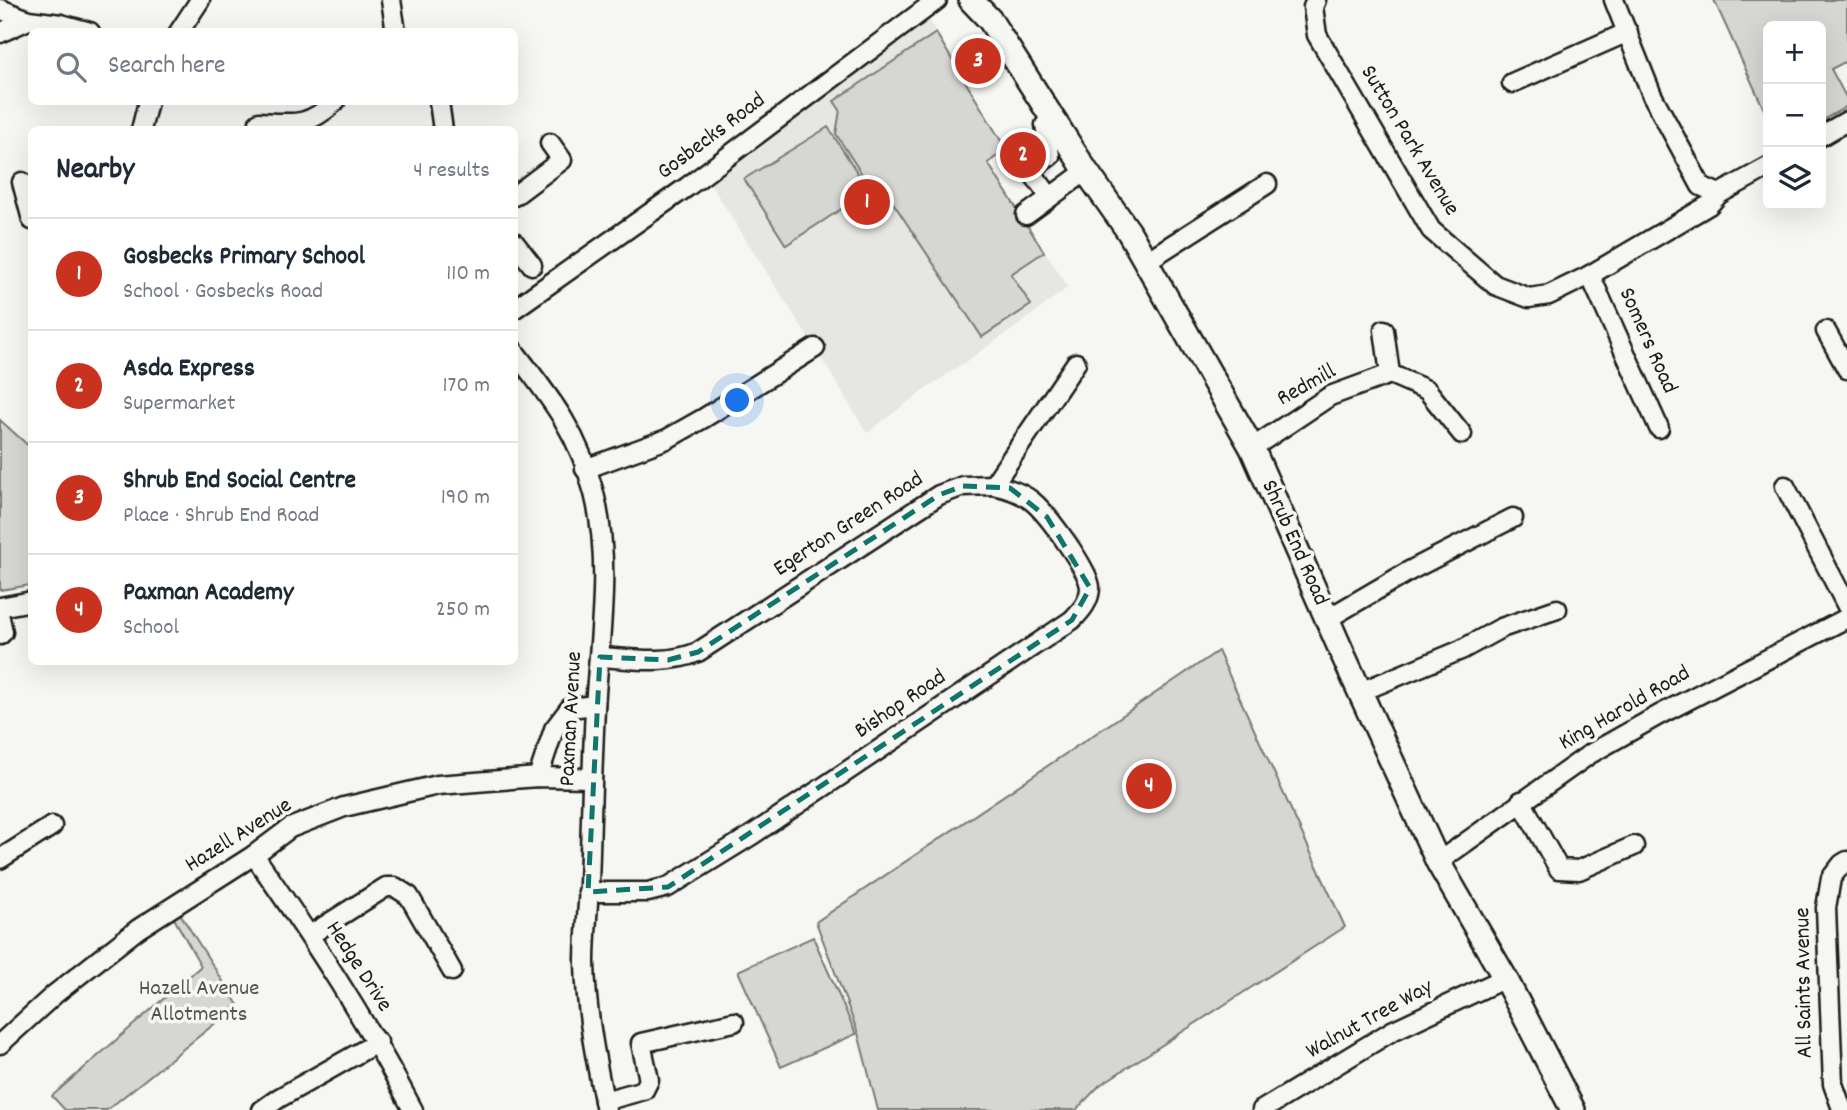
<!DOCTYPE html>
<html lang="en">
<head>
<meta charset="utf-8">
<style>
  body { margin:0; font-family:Dekko,sans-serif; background:#f2f2f3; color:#1f2937 }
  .controls { position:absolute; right:21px; top:21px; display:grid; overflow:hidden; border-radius:10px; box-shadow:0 7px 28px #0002 }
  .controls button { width:63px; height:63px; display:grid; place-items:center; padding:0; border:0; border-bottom:2px solid #e0e1e3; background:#fff; color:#1f2937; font:35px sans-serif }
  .you { position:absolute; left:738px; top:401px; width:24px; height:24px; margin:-18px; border:5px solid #fff; border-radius:50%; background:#1a73e8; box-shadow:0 0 0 10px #1a73e833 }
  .badge { display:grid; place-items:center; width:46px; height:46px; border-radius:50%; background:#c8321e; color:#fff; font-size:23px; font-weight:700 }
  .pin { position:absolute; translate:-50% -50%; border:4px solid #fff; box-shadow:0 2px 7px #0006 }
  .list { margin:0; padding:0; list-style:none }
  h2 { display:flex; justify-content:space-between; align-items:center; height:91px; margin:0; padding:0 28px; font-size:30px }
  h2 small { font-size:23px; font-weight:400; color:#747a83 }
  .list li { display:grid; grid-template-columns:46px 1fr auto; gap:21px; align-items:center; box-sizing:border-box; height:112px; padding:0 28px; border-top:2px solid #e0e1e3 }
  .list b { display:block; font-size:26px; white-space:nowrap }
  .list p { margin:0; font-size:23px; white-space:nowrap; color:#747a83 }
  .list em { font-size:23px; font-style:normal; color:#747a83 }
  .icon { flex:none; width:38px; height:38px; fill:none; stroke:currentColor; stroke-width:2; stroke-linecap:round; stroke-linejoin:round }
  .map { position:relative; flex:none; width:1847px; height:1110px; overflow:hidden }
  .search { position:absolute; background:#fff; box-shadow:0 7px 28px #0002; left:28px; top:28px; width:490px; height:77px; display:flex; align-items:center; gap:18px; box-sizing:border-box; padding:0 24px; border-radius:10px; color:#747a83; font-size:26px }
  .panel { position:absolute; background:#fff; box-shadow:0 7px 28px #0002; left:28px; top:126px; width:490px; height:539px; border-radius:10px }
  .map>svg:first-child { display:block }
</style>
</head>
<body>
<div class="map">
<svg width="1847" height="1110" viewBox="0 0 1847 1110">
  <rect width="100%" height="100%" fill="#f6f6f2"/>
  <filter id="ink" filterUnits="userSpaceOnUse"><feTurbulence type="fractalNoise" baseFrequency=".0143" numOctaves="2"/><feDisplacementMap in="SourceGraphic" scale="14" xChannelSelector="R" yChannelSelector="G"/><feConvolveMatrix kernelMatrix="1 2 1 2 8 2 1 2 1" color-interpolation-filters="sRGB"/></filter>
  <g filter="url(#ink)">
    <path fill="#e6e6e2" d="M923,10L1006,149L988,163L1068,287L1023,322L923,391L867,433L815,348L704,174Z"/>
    <g fill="#d6d6d2" stroke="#797977" stroke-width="2">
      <path d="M1714,0H1847V61L1831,69L1847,99V106L1821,121V26H1768V118Z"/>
      <path d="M936,33L1006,149L988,163L1044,252L1011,274L1031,305L982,337L882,186L865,179L836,134L840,110L834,101Z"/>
      <path d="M828,127L869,191L786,245L744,179Z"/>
      <path d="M0,420L32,449L31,585L0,590Z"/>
      <path d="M1218,651L1345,927L1100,1085L1076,1110H878L858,1033L816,922Z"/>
      <path d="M177,909L238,1005L107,1110H65L52,1096L201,966L171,913Z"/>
      <path d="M813,937L856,1034L781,1067L738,971Z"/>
    </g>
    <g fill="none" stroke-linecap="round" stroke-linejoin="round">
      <defs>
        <g id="minor">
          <path d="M391,0L396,32"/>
          <path d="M1316,0L1313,7L1317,35L1431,230L1495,285L1529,298L1549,295L1590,275L1709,205L1719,194"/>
          <path d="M1614,0L1652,95L1701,186L1719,194L1768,167"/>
          <path d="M0,9L28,20L61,24L90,32"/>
          <path d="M179,32L200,0"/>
          <path d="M0,33L28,20"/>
          <path d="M1512,83L1628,32"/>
          <path d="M439,102L443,130"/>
          <path d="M259,122C296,124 307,127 335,102"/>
          <path d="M141,130L148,102"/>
          <path d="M1821,136L1847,121"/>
          <path d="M22,182L32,220"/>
          <path d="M514,196L562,160L550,143"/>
          <path d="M1050,197L1030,170L1050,156L1045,125L1053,118"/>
          <path d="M1026,215L1086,171"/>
          <path d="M514,242L532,265"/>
          <path d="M1145,262L1267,184"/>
          <path d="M1590,275L1659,428"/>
          <path d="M514,309L687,187L937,0"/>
          <path d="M1384,330L1390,374"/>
          <path d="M1826,331L1847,369"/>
          <path d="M514,351C552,400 578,432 594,493C612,564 599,638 595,709C592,768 591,826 589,884C588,910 585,937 585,963C586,1012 596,1062 606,1110"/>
          <path d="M1252,448L1330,396L1390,374L1427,390L1462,434"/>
          <path d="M585,469L667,439L704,418L815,348"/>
          <path d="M1785,486L1847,606"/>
          <path d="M0,607L32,601"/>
          <path d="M0,618L3,632L0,635"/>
          <path d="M1327,619L1411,570L1513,518"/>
          <path d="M600,657C633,659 667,665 698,652L939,495L963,486L993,485L1076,363"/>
          <path d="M1360,692L1461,650L1501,628L1557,609"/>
          <path d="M538,777L554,729L570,708L595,705"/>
          <path d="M1521,801L1559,869L1579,870L1634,846"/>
          <path d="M254,855C312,938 366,1020 413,1110"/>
          <path d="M0,859L52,826"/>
          <path d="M1438,862L1590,754L1659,715L1847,618"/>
          <path d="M588,892H648L668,887L752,835L1072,620C1081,611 1090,601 1090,587C1088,569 1047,513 1032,501C1021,492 1007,488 993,485"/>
          <path d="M310,935L386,887H395L409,896L452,971"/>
          <path d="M0,1044L55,994L138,929L254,855L290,828L344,807L438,785L538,777L592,778"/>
          <path d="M604,1101L644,1090L649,1080L641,1043L734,1022"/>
          <path d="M1842,1109L1833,1084L1826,908L1831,878L1842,864L1847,861"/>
          <path d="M262,1110L279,1098L378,1042"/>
          <path d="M1262,1110L1392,1031L1505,978"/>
        </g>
        <path id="major" d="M971,0L990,20L1086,171L1129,232L1252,448L1344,657L1438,862L1505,978L1573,1110"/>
      </defs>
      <use href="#minor" stroke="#1c1c1c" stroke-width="23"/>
      <use href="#major" stroke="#1c1c1c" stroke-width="28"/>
      <use href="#minor" stroke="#f6f6f2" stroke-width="18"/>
      <use href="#major" stroke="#f6f6f2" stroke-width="23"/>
    </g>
  </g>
  <path fill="none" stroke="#0f766e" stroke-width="5" stroke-dasharray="14 9" stroke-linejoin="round" d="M963,486L1010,488L1047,517L1090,588L1072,620L668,887L588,892L600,657L668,660L698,652L939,495Z"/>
  <g text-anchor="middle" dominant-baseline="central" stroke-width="7" stroke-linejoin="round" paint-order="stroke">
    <g font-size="23" fill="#1c1c1c" stroke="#f6f6f2">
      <text transform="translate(712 137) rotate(-37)">Gosbecks Road</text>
      <text transform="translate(1409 141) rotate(59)">Sutton Park Avenue</text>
      <text transform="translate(1647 341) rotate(66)">Somers Road</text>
      <text transform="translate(1307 386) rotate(-29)">Redmill</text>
      <text transform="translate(849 525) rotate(-33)">Egerton Green Road</text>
      <text transform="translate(1294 543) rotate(66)">Shrub End Road</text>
      <text transform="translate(901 705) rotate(-34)">Bishop Road</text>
      <text transform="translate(1625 709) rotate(-30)">King Harold Road</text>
      <text transform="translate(572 719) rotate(-87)">Paxman Avenue</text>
      <text transform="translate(239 836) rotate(-32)">Hazell Avenue</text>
      <text transform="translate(358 967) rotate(57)">Hedge Drive</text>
      <text transform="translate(1805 983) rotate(-91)">All Saints Avenue</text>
      <text transform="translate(1370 1020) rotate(-29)">Walnut Tree Way</text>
    </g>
    <g font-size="23" fill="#545453" stroke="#f6f6f2">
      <text x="199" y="989">Hazell Avenue<tspan x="199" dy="26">Allotments</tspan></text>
    </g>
  </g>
</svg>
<div class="controls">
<button>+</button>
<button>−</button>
<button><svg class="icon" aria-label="layers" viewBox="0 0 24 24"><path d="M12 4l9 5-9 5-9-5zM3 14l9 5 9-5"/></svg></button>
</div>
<div class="you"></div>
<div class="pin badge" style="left:867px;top:202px">1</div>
<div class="pin badge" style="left:1023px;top:155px">2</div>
<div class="pin badge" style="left:978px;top:61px">3</div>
<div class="pin badge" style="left:1149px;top:786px">4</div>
<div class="search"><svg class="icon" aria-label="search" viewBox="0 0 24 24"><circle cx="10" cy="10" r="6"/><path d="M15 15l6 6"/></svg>Search here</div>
<section class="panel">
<h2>Nearby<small>4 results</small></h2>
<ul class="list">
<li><span class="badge">1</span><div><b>Gosbecks Primary School</b><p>School · Gosbecks Road</p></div><em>110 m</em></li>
<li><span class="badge">2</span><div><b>Asda Express</b><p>Supermarket</p></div><em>170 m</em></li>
<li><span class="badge">3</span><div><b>Shrub End Social Centre</b><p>Place · Shrub End Road</p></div><em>190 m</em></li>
<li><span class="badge">4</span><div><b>Paxman Academy</b><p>School</p></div><em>250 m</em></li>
</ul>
</section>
</div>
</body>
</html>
